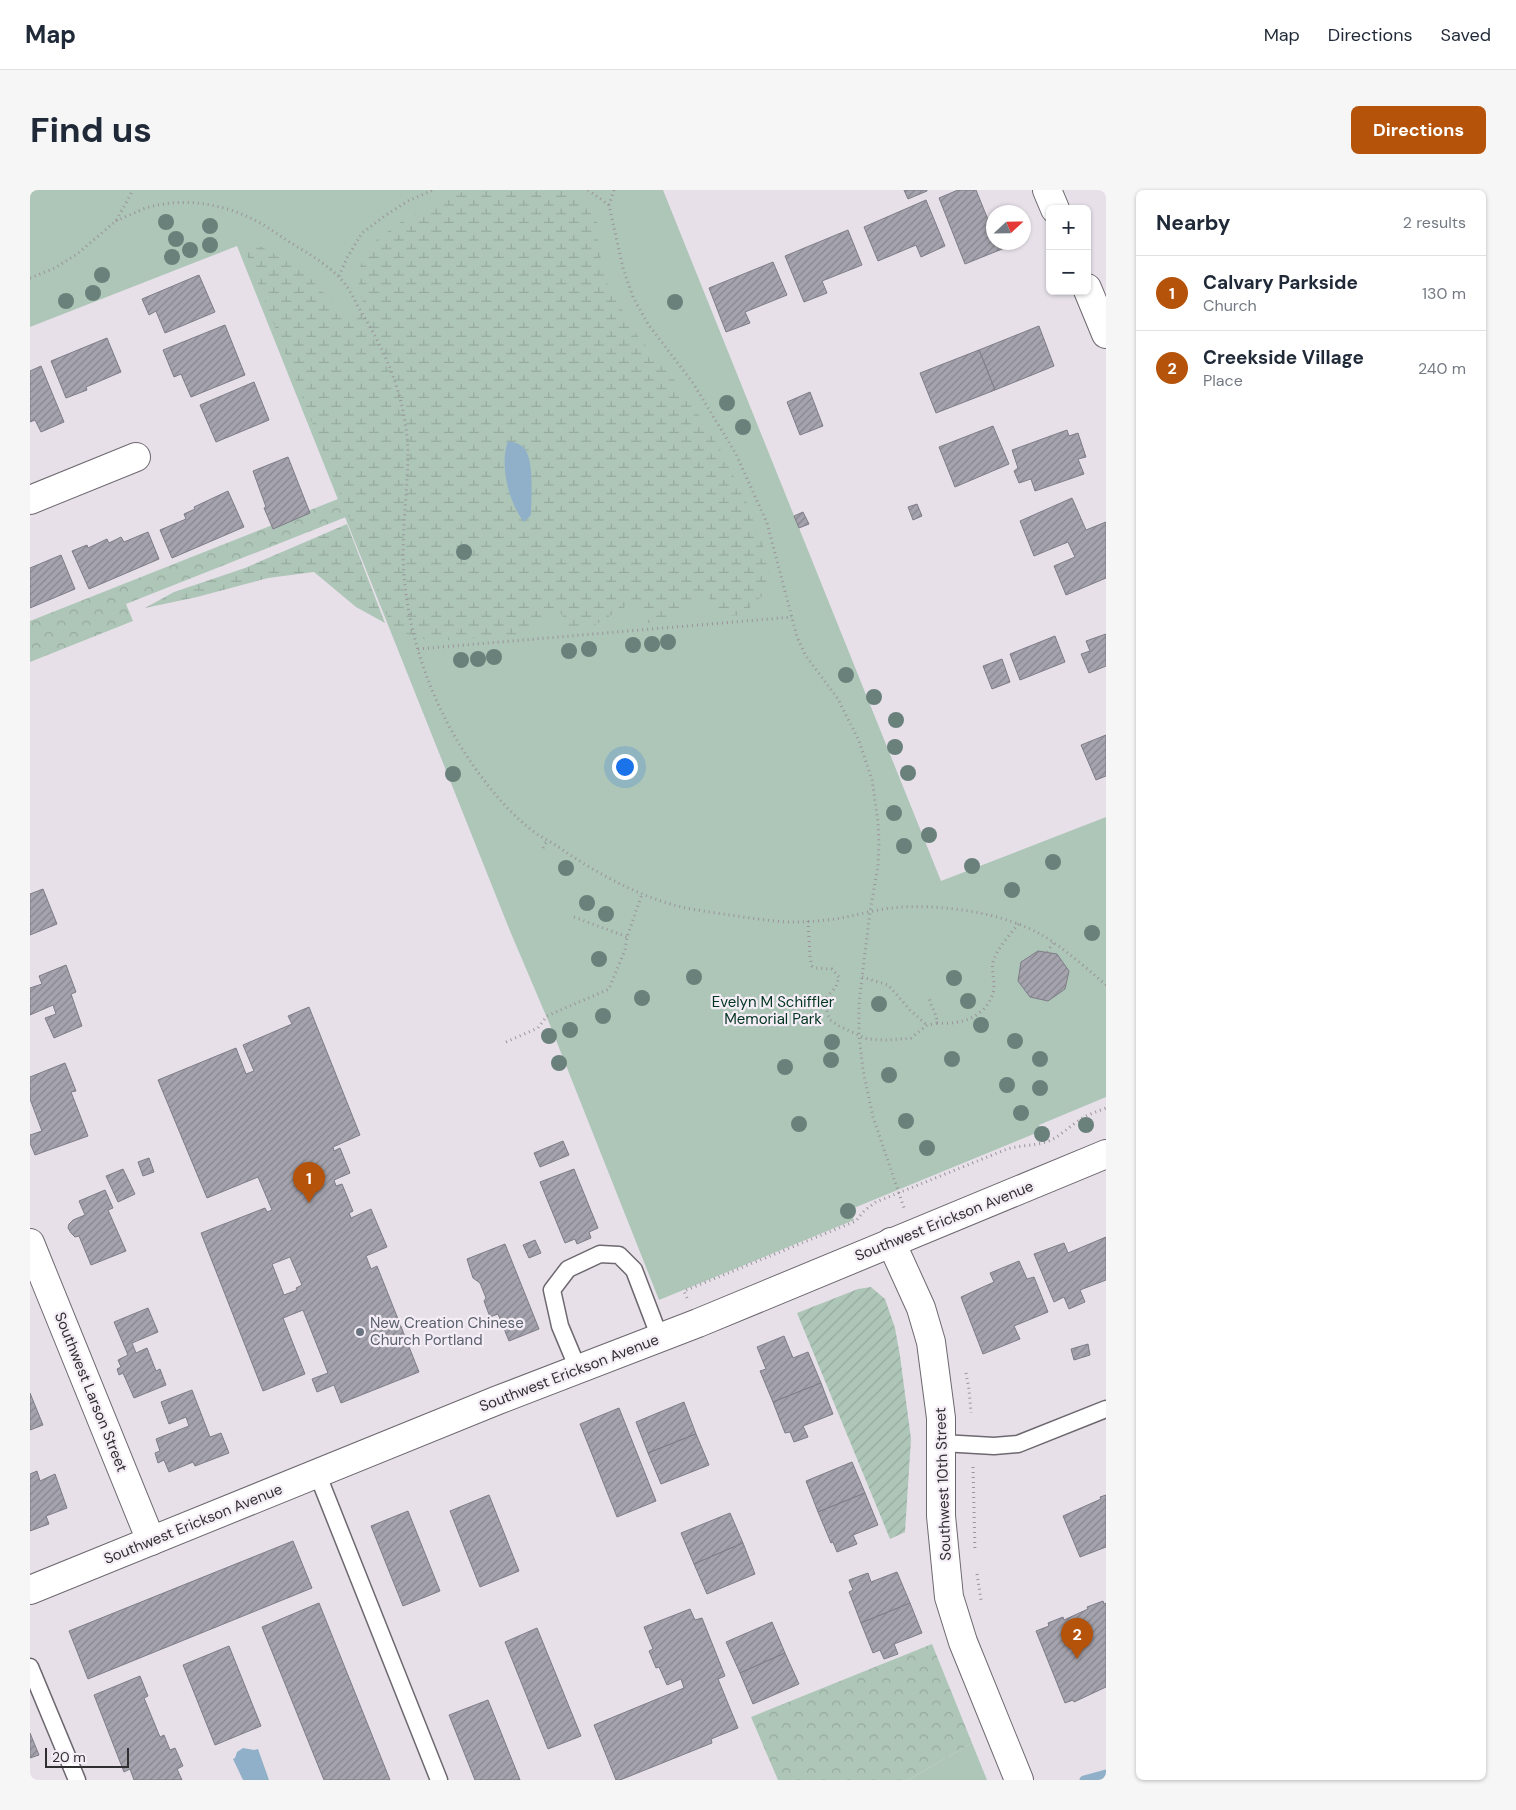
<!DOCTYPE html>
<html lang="en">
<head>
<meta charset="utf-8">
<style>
  body { margin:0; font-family:"DM Sans",sans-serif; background:#f6f6f7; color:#1f2937 }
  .controls { position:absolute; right:15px; top:15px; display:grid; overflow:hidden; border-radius:8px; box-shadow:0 1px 4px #0004 }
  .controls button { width:45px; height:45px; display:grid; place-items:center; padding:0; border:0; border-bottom:1px solid #e0e1e3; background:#fff; color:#1f2937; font:25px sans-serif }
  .compass { position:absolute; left:956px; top:15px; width:45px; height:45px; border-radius:50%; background:#fff; box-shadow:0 1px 4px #0004; rotate:68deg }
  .scale { position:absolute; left:15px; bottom:12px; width:84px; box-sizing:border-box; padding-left:5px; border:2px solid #312e32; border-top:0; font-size:14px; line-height:18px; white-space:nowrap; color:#312e32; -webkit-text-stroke:4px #f4edf6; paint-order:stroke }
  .you { position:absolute; left:594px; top:576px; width:18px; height:18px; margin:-12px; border:4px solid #fff; border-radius:50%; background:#1a73e8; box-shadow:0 0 0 8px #1a73e833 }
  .badge { display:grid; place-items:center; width:32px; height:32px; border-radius:50%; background:#b45309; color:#fff; font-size:16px; font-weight:700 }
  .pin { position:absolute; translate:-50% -41px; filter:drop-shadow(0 1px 2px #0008) }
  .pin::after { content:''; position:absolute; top:26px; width:18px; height:15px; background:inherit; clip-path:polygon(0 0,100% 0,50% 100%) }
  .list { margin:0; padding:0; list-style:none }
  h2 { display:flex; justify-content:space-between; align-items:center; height:65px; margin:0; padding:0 20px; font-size:21px }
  h2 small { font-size:16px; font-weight:400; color:#747a83 }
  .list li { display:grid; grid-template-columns:32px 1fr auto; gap:15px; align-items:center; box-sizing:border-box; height:75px; padding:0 20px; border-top:1px solid #e0e1e3 }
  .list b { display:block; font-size:19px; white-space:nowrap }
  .list p { margin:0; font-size:16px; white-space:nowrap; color:#747a83 }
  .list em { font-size:16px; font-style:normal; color:#747a83 }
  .map { position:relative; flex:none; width:1076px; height:1590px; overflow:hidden; border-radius:8px }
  header { display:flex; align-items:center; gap:30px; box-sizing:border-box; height:70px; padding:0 25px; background:#fff; border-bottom:1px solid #e0e1e3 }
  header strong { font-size:24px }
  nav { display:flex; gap:28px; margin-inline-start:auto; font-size:18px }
  .intro { display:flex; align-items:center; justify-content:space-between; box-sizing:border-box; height:120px; padding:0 30px }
  h1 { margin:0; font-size:35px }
  .button { padding:12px 22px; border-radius:8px; background:#b45309; color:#fff; font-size:18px; font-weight:700 }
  main { display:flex; gap:30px; padding:0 30px }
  aside { flex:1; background:#fff; border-radius:8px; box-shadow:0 1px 4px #0004 }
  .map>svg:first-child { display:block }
</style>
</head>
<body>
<header>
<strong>Map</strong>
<nav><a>Map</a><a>Directions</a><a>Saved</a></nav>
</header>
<div class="intro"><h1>Find us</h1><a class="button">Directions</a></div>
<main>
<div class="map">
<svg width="1076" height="1590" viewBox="0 0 1076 1590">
  <defs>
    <pattern id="forest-crowns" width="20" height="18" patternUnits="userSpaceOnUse" patternTransform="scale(1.25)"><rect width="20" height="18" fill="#aec6b8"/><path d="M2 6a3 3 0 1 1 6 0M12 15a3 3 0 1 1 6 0" fill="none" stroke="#96aa9f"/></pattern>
    <pattern id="wetland-marsh" width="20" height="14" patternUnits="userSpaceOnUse" patternTransform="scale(1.25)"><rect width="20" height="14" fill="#aec6b8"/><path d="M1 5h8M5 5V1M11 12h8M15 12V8" fill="none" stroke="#96aa9f"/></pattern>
    <pattern id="garden-furrows" width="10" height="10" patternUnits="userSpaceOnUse" patternTransform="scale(1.25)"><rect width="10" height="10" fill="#aec6b8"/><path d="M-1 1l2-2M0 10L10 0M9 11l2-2" fill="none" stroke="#96aa9f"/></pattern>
    <pattern id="building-hatch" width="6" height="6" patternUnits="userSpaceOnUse" patternTransform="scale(1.25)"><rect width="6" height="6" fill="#a5a4ae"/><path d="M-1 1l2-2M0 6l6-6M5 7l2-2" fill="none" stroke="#87868e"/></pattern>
  </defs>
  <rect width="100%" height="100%" fill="#e7e0e9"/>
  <g fill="#aec6b8">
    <path d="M0,0H633L911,691L1076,627V907L1009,935L1011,941L819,1020L824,1030L629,1110L520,835L480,741L207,56L0,137Z"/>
    <path d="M942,1553L957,1590H878Z"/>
  </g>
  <g fill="url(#forest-crowns)">
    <path d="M308,309L316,327L96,414L103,431L0,472V431Z"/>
    <path d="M902,1454L942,1553L878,1590H748L721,1527Z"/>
  </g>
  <g fill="url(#wetland-marsh)">
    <path d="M437,0H531L555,15L567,32L568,57L578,95L607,145L655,203L690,259L715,309L734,358L740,386L732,406L712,425L692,427L677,405L635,432L616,433L603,412L560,438L541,440L528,419L486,445L398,452C393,447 387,446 381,450L361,436L217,65L224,53L249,66L281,89L324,136L333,113L327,85L338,56L371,32L407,12Z"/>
    <path d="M317,334L355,433L326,417L284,382L238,388L167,407L115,418L144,402L215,378Z"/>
  </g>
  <path fill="url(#garden-furrows)" d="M841,1097L855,1109L865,1138L870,1166L881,1249L875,1342L860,1349L767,1123L828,1099Z"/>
  <g fill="#8fb0c8">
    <path d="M478,251C482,252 489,253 493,257C505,268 501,308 501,325L494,332C479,313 469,275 478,251Z"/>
    <path d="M213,1558L224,1560L228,1559L239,1590H213L203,1569L205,1568L207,1562Z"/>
  </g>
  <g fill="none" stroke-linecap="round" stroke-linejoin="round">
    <path stroke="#8fb0c8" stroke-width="9" d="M1054,1590L1076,1584"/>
  </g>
  <g fill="url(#building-hatch)" stroke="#7e7d87" fill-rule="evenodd">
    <path d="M874,0H897V1L878,9Z"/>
    <path d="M928,0H946L961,37L964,36V52H981L982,55L935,74L909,8Z"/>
    <path d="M896,10L915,56L891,67L886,55L848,71L834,37Z"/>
    <path d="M818,40L832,75L792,91L797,103L774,112L755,66Z"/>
    <path d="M743,72L757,105L715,122L720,133L696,142L679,98Z"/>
    <path d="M169,85L185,122L135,143L126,121L119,125L112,109Z"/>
    <path d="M195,135L215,185L161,207L151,184L144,187L133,160Z"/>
    <path d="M1009,136L1024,176L965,200L949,160Z"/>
    <path d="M77,148L91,182L56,197L57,200L36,208L21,171Z"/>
    <path d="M949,160L965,200L906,223L890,183Z"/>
    <path d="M11,176L34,232L11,242L5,230L0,232V181Z"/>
    <path d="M224,192L239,230L186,252L170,215Z"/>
    <path d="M780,202L793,236L770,245L757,212Z"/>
    <path d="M963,236L979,274L925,297L909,257Z"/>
    <path d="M1037,240L1039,246L1048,243L1056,267L1048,269L1054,284L1005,301L1001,289L989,293L984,281L988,278L982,260Z"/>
    <path d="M258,267L280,323L243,339L234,318L236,317L223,281Z"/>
    <path d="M198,301L214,337L142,368L130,340L156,329L154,324L165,319L164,317Z"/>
    <path d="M1042,308L1056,340L1076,332V388L1036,405L1024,376L1045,367L1038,352L1004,366L990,331Z"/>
    <path d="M887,314L892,326L883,330L878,317Z"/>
    <path d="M773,322L779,334L769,338L764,326Z"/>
    <path d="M118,342L129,369L59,399L42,361L57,355L58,358L77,349L79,353L91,347L94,352Z"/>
    <path d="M31,365L45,399L0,418V378Z"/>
    <path d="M1076,444V476L1059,483L1051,464L1060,461L1056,451Z"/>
    <path d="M1025,446L1035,472L990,490L980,464Z"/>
    <path d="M972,469L980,492L962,499L953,476Z"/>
    <path d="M1076,545V586L1066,590L1051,555Z"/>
    <path d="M13,699L27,734L0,745V704Z"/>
    <path d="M1008,761L1027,764L1039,781L1035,799L1018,811L1000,807L988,791L991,772Z"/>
    <path d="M36,775L46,802L41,804L52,836L24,848L15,828L26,824L23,815L0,825V798L12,794L9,786Z"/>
    <path d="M279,817L330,945L303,957L304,961L310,958L320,983L304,990L306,996L312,994L323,1021L319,1023L321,1028L341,1019L357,1057L336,1066L341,1079L347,1076L389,1182L311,1213L304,1195L287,1202L282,1189L298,1183L273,1120L253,1128L275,1184L233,1201L171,1043L235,1018L237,1022L242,1020L228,987L177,1008L128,890L206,858L216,884L224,881L213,855L262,834L258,826ZM260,1067L272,1095L266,1098L267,1100L254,1105L242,1074Z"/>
    <path d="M35,873L46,901L41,902L58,946L5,965L0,953V945L12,941L0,909V887Z"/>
    <path d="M533,951L539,965L510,977L504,963Z"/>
    <path d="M119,968L124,982L113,986L108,972Z"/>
    <path d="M93,979L105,1004L88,1012L76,986Z"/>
    <path d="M544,979L568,1038L559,1042L561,1048L547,1054L545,1049L535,1053L510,992Z"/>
    <path d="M75,1000L83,1018L78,1020L96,1061L61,1075L49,1046L45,1047L41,1043L38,1038L39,1034L43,1030L55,1025L49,1011Z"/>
    <path d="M1076,1047V1090L1050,1100L1055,1112L1039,1119L1034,1107L1024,1112L1004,1064L1034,1053L1038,1063Z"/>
    <path d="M505,1050L511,1063L499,1068L493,1055Z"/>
    <path d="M475,1054L509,1139L479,1151L468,1124L460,1127L454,1111L456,1108L450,1093L443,1088L437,1069Z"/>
    <path d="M989,1071L997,1089L1004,1087L1018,1122L984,1136L990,1149L953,1164L931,1107L964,1092L960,1083Z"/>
    <path d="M118,1118L128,1142L102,1153L106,1163L117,1158L126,1181L130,1179L136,1195L104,1208L93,1183L89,1185L87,1179L91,1177L88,1170L98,1165L84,1132Z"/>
    <path d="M754,1146L763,1168L778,1162L791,1193L743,1212L730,1181L736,1179L727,1157Z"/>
    <path d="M1058,1154L1060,1165L1044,1170L1041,1159Z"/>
    <path d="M791,1193L803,1224L773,1236L778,1247L764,1252L760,1242L755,1243L743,1212Z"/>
    <path d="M162,1200L180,1247L191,1243L199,1263L165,1276L163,1272L139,1282L134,1270L128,1273L125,1263L130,1261L126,1249L159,1236L156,1227L139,1234L131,1212Z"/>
    <path d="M0,1203L13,1235L0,1240Z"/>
    <path d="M654,1212L666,1244L618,1263L606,1232Z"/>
    <path d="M589,1218L626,1311L587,1327L550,1234Z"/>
    <path d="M666,1244L679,1275L631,1294L618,1263Z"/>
    <path d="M822,1272L835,1303L788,1322L776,1291Z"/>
    <path d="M7,1281L10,1291L25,1284L37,1318L16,1326L19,1334L0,1341V1284Z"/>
    <path d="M835,1303L848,1335L823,1345L827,1354L807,1362L803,1352L801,1353L788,1322Z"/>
    <path d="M459,1305L489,1381L450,1397L420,1321Z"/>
    <path d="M1076,1305V1357L1050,1367L1033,1326L1071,1309L1070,1307Z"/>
    <path d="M378,1321L410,1401L373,1416L341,1336Z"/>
    <path d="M700,1323L713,1353L664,1374L651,1343Z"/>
    <path d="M263,1351L282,1398L58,1489L39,1441Z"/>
    <path d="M713,1353L725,1384L677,1404L664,1374Z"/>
    <path d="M867,1382L880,1413L831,1433L819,1402L823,1400L819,1390L838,1383L841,1392Z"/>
    <path d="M1073,1411L1074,1414L1076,1413V1497L1044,1512L1043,1510L1035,1513L1006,1441L1019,1436L1018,1433L1033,1427L1034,1430L1058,1419L1057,1417Z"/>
    <path d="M289,1413L360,1590H294L232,1437Z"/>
    <path d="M880,1413L892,1443L864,1454L868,1464L854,1469L850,1460L843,1463L831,1433Z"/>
    <path d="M660,1419L665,1430L672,1428L695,1486L688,1489L708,1538L681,1549L682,1553L590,1590H586L564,1535L654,1498L651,1489L637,1495L629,1477L626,1478L619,1461L623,1459L614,1437Z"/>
    <path d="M742,1432L755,1463L710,1483L696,1452Z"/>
    <path d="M507,1438L551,1546L518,1559L475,1452Z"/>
    <path d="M199,1456L231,1536L185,1555L153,1475Z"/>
    <path d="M755,1463L769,1494L723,1514L710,1483Z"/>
    <path d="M110,1486L118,1506L114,1508L130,1547L134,1545L140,1560L145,1558L153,1576L147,1579L152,1590H104L100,1579L94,1582L64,1505Z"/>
    <path d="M458,1510L490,1590H445L419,1525Z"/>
    <path d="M0,1543L9,1565L0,1568Z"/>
  </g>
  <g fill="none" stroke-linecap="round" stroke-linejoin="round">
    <defs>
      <g id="service">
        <path d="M548,1179L530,1136L522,1100L538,1079L570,1064L589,1065L604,1080L630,1148"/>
        <path d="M912,1253L964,1256L988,1254L1076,1219"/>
        <path d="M287,1283L409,1590"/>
        <path d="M0,1477L47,1590"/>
      </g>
      <g id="minor">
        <path d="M1017,0L1025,19"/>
        <path d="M1057,98L1076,144"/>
        <path d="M0,310L106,267"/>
        <path d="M861,1052L891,1118L901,1152L911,1228V1326L919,1407L933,1452L989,1590"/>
        <path d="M0,1053L121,1351"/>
      </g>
      <path id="tertiary" d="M0,1400L468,1210L668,1133L1076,964"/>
    </defs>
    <use href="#service" stroke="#6e6870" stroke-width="19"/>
    <use href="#minor" stroke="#6e6870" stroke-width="30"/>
    <use href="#tertiary" stroke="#6e6870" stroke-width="30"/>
    <g stroke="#99949a" stroke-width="3" stroke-dasharray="1 4" stroke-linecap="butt">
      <path d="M558,0L579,15"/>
      <path d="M584,0L579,15L593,78L603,107L618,134L663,193L706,264L737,333L767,447L776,466L808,509L829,551L842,590L848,632L849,654L848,676L840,722L832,787L829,814V845L833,880L843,927L874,1018"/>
      <path d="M86,31C95,27 104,23 113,19C158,4 208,16 246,43C266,57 289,68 307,85C318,95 324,109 331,122C359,166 378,215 378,268C377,307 371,346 374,386C380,454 405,522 445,578C460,599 478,621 499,638C508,646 520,651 530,658C568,684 611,708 656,718C671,721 686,723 700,725C720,728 739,731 759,732C776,732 794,731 811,728C827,725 844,720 861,718C906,713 973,722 1012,745C1035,759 1056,778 1076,795"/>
      <path d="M309,86L317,68L332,43L356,25L378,11L403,0"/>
      <path d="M0,88L25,78L47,64L86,31L103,0"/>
      <path d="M388,459L762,427"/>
      <path d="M513,658L517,650"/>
      <path d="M544,727L597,747"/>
      <path d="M778,731L780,767L782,776L786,778L802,779L809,787L806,797L796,808L795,815L800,830L809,836L837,849L858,850L881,848L897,835L907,833C907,823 900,816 899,806"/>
      <path d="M1017,762L1023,753"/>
      <path d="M832,787L858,795L880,820L897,835"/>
      <path d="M907,833C930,835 955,828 963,803C966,794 961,782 963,772C967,758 980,745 989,733"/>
      <path d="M476,852L508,838L517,826L579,799L595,760L597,747L612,704"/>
      <path d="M657,1108L654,1101L826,1031L834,1021L846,1012L977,959C991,955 1005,956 1019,951C1030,946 1038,938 1048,931C1056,925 1066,922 1076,918"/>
      <path d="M936,1183L939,1199L941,1223"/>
      <path d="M943,1277L945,1361"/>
      <path d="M947,1384L951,1410"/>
    </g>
    <use href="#service" stroke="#fff" stroke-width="16"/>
    <use href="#minor" stroke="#fff" stroke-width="28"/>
    <use href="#tertiary" stroke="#fff" stroke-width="28"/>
  </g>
  <g fill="#69817a">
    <circle cx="136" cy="32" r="8"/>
    <circle cx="180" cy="36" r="8"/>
    <circle cx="146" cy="49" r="8"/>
    <circle cx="180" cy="55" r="8"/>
    <circle cx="160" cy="60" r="8"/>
    <circle cx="142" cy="67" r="8"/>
    <circle cx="72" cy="85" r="8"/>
    <circle cx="63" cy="103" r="8"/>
    <circle cx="36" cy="111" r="8"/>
    <circle cx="645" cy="112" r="8"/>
    <circle cx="697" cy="213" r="8"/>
    <circle cx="713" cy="237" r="8"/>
    <circle cx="434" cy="362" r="8"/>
    <circle cx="638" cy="452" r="8"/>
    <circle cx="622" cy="454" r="8"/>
    <circle cx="603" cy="455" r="8"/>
    <circle cx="559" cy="459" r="8"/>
    <circle cx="539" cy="461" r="8"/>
    <circle cx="464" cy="467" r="8"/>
    <circle cx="448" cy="469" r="8"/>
    <circle cx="431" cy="470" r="8"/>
    <circle cx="816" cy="485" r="8"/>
    <circle cx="844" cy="507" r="8"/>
    <circle cx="866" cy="530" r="8"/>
    <circle cx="865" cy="557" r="8"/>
    <circle cx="878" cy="583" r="8"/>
    <circle cx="423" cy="584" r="8"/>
    <circle cx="864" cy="623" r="8"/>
    <circle cx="899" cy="645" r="8"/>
    <circle cx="874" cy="656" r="8"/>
    <circle cx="1023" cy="672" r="8"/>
    <circle cx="942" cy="676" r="8"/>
    <circle cx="536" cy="678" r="8"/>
    <circle cx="982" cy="700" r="8"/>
    <circle cx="557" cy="713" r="8"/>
    <circle cx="576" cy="724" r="8"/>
    <circle cx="1062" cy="743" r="8"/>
    <circle cx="569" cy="769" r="8"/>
    <circle cx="664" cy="787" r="8"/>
    <circle cx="924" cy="788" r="8"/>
    <circle cx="612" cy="808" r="8"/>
    <circle cx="938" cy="811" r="8"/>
    <circle cx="849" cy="814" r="8"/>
    <circle cx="573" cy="826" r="8"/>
    <circle cx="951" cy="835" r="8"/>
    <circle cx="540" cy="840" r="8"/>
    <circle cx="519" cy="846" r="8"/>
    <circle cx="985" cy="851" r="8"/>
    <circle cx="802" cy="852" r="8"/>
    <circle cx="922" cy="869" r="8"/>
    <circle cx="1010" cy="869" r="8"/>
    <circle cx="801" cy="870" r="8"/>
    <circle cx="529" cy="873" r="8"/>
    <circle cx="755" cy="877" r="8"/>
    <circle cx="859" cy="885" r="8"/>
    <circle cx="977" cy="895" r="8"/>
    <circle cx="1010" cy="898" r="8"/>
    <circle cx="991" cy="923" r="8"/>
    <circle cx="876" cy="931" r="8"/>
    <circle cx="769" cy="934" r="8"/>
    <circle cx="1056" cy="935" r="8"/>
    <circle cx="1012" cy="944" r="8"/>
    <circle cx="897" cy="958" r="8"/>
    <circle cx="818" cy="1021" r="8"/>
  </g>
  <circle fill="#6b7280" stroke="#f4edf6" stroke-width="2" cx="330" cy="1142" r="5"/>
  <g text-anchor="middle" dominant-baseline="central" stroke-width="4.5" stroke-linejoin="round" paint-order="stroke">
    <g font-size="15" fill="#02341f" stroke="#f4edf6">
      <text x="743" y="812">Evelyn M Schiffler<tspan x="743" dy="17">Memorial Park</tspan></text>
    </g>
    <g font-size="15" fill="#312e32" stroke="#f4edf6">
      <text transform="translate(914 1031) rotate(-22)">Southwest Erickson Avenue</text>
      <text transform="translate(539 1183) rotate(-21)">Southwest Erickson Avenue</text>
      <text transform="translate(61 1202) rotate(68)">Southwest Larson Street</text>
      <text transform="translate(913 1294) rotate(-92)">Southwest 10th Street</text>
      <text transform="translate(163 1334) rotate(-22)">Southwest Erickson Avenue</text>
    </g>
    <g font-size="15" fill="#5b616d" stroke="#f4edf6" text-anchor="start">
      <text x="340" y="1133">New Creation Chinese<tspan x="340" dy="17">Church Portland</tspan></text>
    </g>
  </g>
</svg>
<div class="controls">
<button>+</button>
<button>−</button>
</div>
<svg class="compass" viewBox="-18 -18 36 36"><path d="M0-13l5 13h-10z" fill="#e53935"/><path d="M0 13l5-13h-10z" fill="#747a83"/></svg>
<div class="scale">20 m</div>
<div class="you"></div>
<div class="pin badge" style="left:279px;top:1013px">1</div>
<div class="pin badge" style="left:1047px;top:1469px">2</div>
</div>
<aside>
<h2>Nearby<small>2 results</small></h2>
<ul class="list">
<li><span class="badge">1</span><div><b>Calvary Parkside</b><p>Church</p></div><em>130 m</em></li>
<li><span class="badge">2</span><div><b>Creekside Village</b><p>Place</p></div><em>240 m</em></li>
</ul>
</aside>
</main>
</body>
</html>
